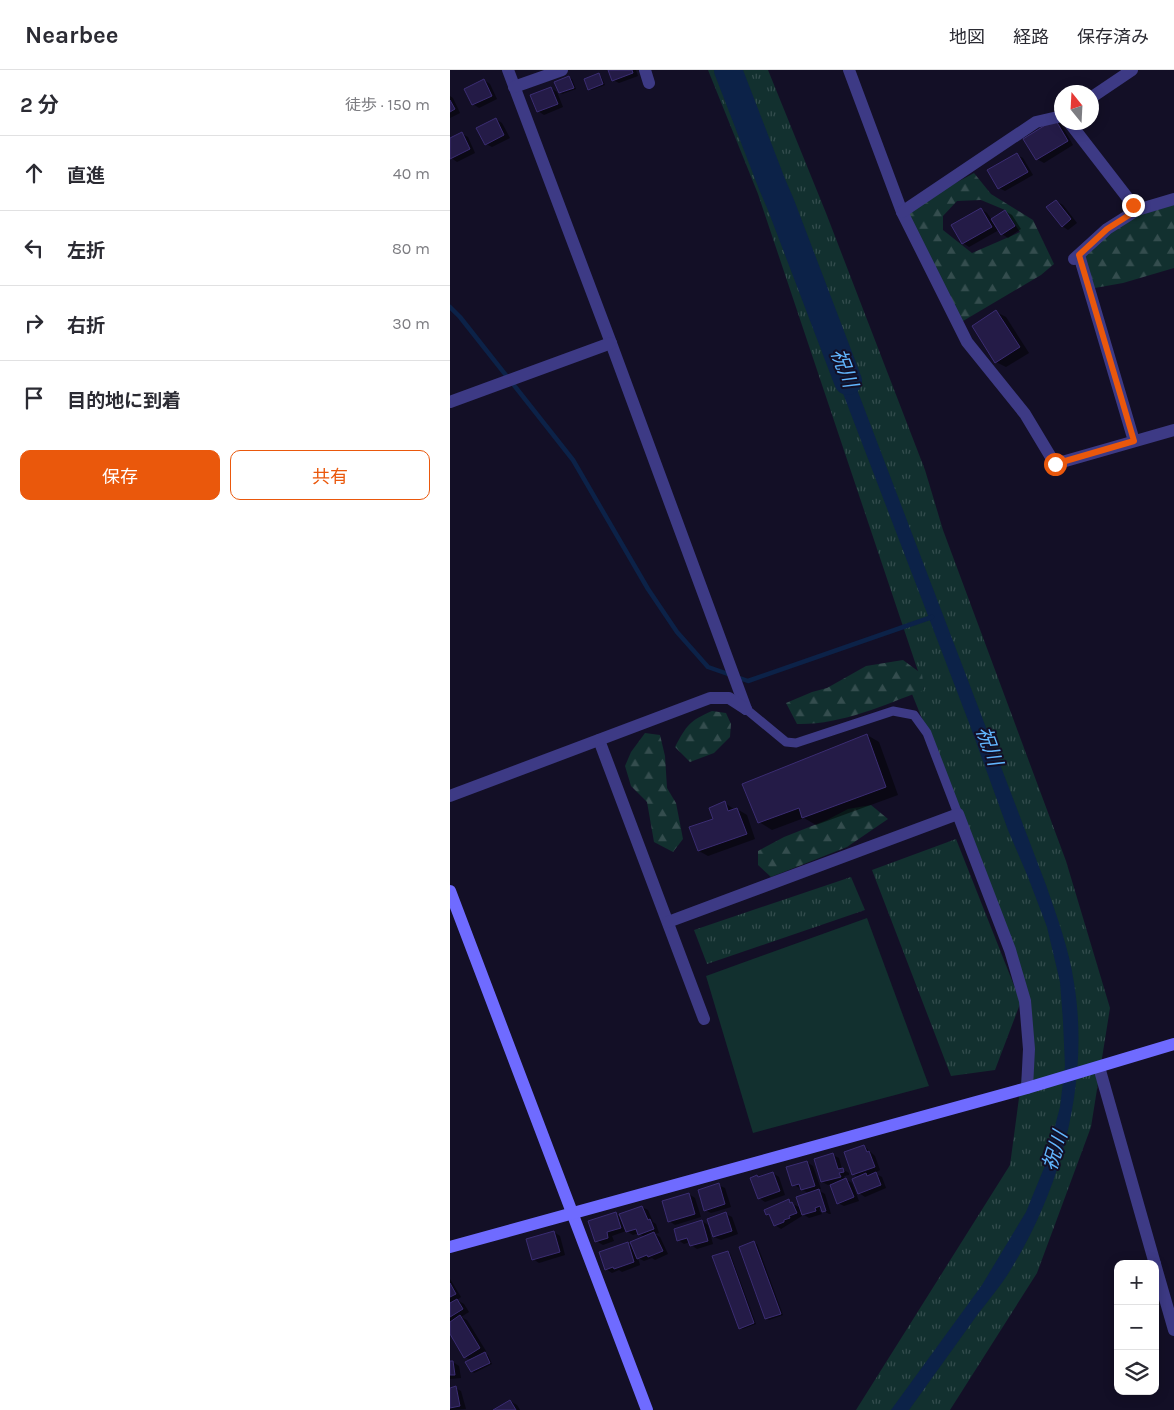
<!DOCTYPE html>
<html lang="ja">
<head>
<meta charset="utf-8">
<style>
  body { margin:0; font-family:Karla,"Noto Sans JP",sans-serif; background:#f7f7f7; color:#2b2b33 }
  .controls { position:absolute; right:15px; bottom:15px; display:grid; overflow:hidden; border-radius:10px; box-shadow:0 2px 12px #0003 }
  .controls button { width:45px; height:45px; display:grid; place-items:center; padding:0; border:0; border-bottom:1px solid #e1e1e2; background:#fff; color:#2b2b33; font:25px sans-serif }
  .compass { position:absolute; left:604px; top:15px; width:45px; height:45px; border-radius:50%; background:#fff; box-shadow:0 2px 12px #0003; rotate:342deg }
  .stop { position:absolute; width:15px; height:15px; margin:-11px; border:4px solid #ea580c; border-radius:50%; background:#fff }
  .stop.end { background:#ea580c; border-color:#fff; box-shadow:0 1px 5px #0008 }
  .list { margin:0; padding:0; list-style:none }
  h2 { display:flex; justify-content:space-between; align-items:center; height:65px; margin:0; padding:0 20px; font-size:21px }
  h2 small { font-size:16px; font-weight:400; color:#7c7c81 }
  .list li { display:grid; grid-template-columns:32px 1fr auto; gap:15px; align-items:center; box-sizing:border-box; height:75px; padding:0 20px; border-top:1px solid #e1e1e2 }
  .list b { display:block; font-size:19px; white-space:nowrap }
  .list em { font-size:16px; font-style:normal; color:#7c7c81 }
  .actions { display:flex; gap:10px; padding:15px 20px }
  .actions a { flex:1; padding:11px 0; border:1px solid #ea580c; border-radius:10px; text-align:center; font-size:18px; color:#ea580c }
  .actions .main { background:#ea580c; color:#fff }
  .icon { flex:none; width:28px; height:28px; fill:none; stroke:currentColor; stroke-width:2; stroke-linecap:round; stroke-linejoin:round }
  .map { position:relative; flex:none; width:724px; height:1340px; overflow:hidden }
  header { display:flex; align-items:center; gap:30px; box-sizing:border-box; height:70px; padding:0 25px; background:#fff; border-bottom:1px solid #e1e1e2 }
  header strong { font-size:24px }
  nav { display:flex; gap:28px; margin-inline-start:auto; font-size:18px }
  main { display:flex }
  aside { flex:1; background:#fff }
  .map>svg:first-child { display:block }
</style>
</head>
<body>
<header>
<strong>Nearbee</strong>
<nav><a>地図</a><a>経路</a><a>保存済み</a></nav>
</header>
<main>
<aside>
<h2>2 分<small>徒歩 · 150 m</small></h2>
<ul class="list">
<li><svg class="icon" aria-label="ahead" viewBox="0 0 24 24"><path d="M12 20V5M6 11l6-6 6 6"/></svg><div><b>直進</b></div><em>40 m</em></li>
<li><svg class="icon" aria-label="left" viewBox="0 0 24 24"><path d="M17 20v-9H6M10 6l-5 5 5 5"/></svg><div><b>左折</b></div><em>80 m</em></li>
<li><svg class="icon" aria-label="right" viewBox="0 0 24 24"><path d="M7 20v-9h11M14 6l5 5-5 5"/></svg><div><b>右折</b></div><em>30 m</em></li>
<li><svg class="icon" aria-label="arrive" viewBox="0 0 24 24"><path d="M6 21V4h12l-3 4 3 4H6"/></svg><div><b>目的地に到着</b></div></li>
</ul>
<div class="actions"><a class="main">保存</a><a>共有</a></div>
</aside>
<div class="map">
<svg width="724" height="1340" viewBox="0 0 724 1340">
  <defs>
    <pattern id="grass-tufts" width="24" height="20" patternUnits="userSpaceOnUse" patternTransform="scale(1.25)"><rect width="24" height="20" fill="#12302f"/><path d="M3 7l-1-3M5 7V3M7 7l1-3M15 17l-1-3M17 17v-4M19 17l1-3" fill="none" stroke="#344d4e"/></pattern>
    <pattern id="forest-firs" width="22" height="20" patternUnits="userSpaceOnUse" patternTransform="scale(1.25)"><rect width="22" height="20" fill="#12302f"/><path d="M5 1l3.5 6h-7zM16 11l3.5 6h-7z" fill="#344d4e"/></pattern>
  </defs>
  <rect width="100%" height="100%" fill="#130f26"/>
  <g fill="url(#grass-tufts)">
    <path d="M258,0H318L376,143L475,400L493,460L616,791L660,938L641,1057L587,1203L500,1340H406L560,1095L578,961L570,934L545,1000L501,1006L422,800L506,769L569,928L546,831L462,624L474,619L308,124Z"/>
    <path d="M401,807L415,840L257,894L244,860Z"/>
  </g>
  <g fill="url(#forest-firs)" fill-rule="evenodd">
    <path d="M524,103L541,124L583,150L604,194L591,205L508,254L452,142ZM531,130L555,140L570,162L522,183L493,160V146L507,131Z"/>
    <path d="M724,129V198L673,213L639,219L629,185L672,149Z"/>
    <path d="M453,590L472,604L474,620C434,635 391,655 347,654L336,633L362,622L377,618L416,596Z"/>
    <path d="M262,641L276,643L281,654L280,667L264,683L240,692L225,677C237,655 239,651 262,641Z"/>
    <path d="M195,663L210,665L215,686L217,718L226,733L233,769L223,782L204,772L197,732L181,716L175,696L181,682Z"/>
    <path d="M421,735L438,749L397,777L321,807L308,795V781L334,767L377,750L398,739Z"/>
  </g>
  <path fill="#12302f" d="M417,848L479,1016L303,1063L256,906Z"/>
  <path fill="#0c2248" d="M373,271L392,280L596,815C607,847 619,879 624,913C640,1009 612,1117 561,1199C551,1216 537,1232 525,1248C503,1279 481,1309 459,1340H441L532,1215L576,1142L594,1098L610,1037L615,996L613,951L610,912L597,857L578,807L558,760L521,658Z"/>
  <g fill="#0007">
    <path d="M159,0H186L188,6L169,13L163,10Z"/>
    <path d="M149,5L151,6L155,15L142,20L139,19Z"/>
    <path d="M119,8L122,9L126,19L112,24L110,22Z"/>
    <path d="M34,10L40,14L47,29L29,38L23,34Z"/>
    <path d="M101,18L107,22L113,37L94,45L88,41Z"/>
    <path d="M0,26L3,28L10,43L0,48Z"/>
    <path d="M46,49L52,53L60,68L42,77L36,74Z"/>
    <path d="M605,51L611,54L623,75L594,93L587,89L575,69Z"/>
    <path d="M12,64L18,67L25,83L7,92L0,87V70Z"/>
    <path d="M567,85L573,88L583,105L555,121L549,118Z"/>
    <path d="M606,131L613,135L627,153L618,160L612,156Z"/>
    <path d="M531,139L537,143L542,150L555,141L562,145L571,159L558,168L552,164L549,160L519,177L513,173Z"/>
    <path d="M546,242L556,247L579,283L556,297L546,292Z"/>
    <path d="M417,665L429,672L448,725L366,755L354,748L322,760L309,752Z"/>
    <path d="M275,733L285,740L287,739L297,745L305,769L258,786L249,781L264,750Z"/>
    <path d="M414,1076L425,1086L430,1100L424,1103L432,1107L436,1118L415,1127L409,1123V1107L403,1104Z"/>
    <path d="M383,1085L389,1088L392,1099L399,1103V1105L394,1106L395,1109L402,1113L409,1131L394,1136L388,1133L381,1114L378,1115L372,1112Z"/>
    <path d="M357,1092L363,1096L371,1119L368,1120L375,1124L381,1144H379L370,1139L369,1140L372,1144L359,1148L351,1143L352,1146L331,1159L325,1155L322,1147L317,1144L338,1131L344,1134H341L345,1138V1135L351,1138L360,1124L344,1115Z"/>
    <path d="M323,1103L329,1107L335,1125L315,1132L309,1128L310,1108Z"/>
    <path d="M268,1115L275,1118L281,1137L261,1143L255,1140Z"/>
    <path d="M239,1124L245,1128L251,1147L225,1155L219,1151Z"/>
    <path d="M192,1137L198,1140L203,1152L206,1154L209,1163L205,1164L210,1167L218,1184L205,1190L202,1188L194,1191L188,1188L190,1195L172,1202L169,1200L162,1203L156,1199L178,1173L183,1176L194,1167L189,1163L183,1165L176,1161L162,1166L164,1171L153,1175L146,1171L165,1143L169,1146Z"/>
    <path d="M276,1144L282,1147L288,1164L271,1170L264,1167L258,1150Z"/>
    <path d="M252,1151L258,1155L263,1174L247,1179L241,1175L240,1172L234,1174L228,1170Z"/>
    <path d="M104,1162L110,1166L115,1185L89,1193L83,1189Z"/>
    <path d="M304,1173L307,1174L333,1245L319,1250L316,1249Z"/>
    <path d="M278,1182L280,1183L306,1254L293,1259L290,1258Z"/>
    <path d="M0,1209L11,1227L7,1230L14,1234L19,1242L11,1247L17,1250L36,1281L34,1283L38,1285L42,1294L24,1303L22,1301L21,1290L15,1287L0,1262Z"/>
    <path d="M3,1292L9,1296L11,1308L0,1309V1293Z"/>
    <path d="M5,1318L11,1321L16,1339L0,1340V1319Z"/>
    <path d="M60,1331L67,1335L70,1340H46Z"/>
  </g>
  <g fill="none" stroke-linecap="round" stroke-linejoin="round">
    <path stroke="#0c2248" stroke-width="4.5" d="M0,237L10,247L123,390L198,519L227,562L258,597L298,611L482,547"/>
    <path stroke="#0c2248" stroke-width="28" d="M278,0L322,114L331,135L398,311"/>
  </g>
  <g fill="#241b47" stroke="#3b2d73">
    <path d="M158,0H182L183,3L162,11Z"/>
    <path d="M149,3L153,14L138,20L134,9Z"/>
    <path d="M119,6L124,18L109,23L104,12Z"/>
    <path d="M34,9L42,26L22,35L14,19Z"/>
    <path d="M101,17L108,34L87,42L80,25Z"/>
    <path d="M0,30L5,39L0,42Z"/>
    <path d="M46,48L54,65L35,75L26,58Z"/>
    <path d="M605,49L618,71L586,90L573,69Z"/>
    <path d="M12,62L20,79L0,89V68Z"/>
    <path d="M567,83L578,102L548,119L537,100Z"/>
    <path d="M606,130L621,149L612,157L596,137Z"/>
    <path d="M531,138L542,157L512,174L501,155Z"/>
    <path d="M555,140L565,156L551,165L541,149Z"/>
    <path d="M546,240L570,277L545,293L522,256Z"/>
    <path d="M417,664L436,717L352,748L349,738L308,753L292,714Z"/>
    <path d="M275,731L278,741L287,738L297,764L248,781L239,757L263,749L259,738Z"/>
    <path d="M414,1075L417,1082L419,1081L425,1097L402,1105L394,1082Z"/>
    <path d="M383,1083L388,1099L393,1098L394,1102L389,1103L391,1107L371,1112L364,1089Z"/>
    <path d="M357,1091L365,1116L351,1120L349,1114L342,1116L336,1097Z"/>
    <path d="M323,1102L330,1121L308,1129L300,1108L307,1105L308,1107Z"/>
    <path d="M426,1102L431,1115L408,1124L402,1109L416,1103L417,1106Z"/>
    <path d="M396,1108L404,1127L387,1134L380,1115Z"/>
    <path d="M269,1113L275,1134L254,1141L248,1120Z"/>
    <path d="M369,1119L376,1141L372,1142L370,1136L365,1138L366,1141L352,1145L346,1127Z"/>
    <path d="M239,1123L245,1144L218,1152L212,1131Z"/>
    <path d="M339,1129L340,1133L342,1132L347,1143L339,1146L340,1148L334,1150V1152L324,1156L319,1144L316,1145L314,1140Z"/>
    <path d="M192,1136L198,1150L200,1149L204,1159L188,1165L186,1159L176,1162L169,1144Z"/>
    <path d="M166,1142L171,1158L157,1162L158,1168L145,1172L138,1151Z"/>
    <path d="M276,1142L282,1161L263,1167L257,1149Z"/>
    <path d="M252,1150L258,1171L240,1176L237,1168L227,1171L224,1159Z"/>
    <path d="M104,1161L110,1182L82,1190L76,1169Z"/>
    <path d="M204,1162L213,1181L198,1187L197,1185L187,1189L180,1172Z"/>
    <path d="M304,1171L331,1244L315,1249L289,1177Z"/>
    <path d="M178,1172L184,1192L164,1199L163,1197L155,1200L149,1182Z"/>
    <path d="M278,1181L304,1253L289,1259L262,1186Z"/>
    <path d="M0,1213L6,1224L0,1227Z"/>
    <path d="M7,1229L13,1239L0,1247V1233Z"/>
    <path d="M10,1245L30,1278L14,1288L0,1264V1252Z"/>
    <path d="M35,1282L40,1293L21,1302L15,1292Z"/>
    <path d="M0,1291H3L5,1305H0Z"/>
    <path d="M6,1316L10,1336L0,1338V1318Z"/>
    <path d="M60,1330L66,1340H43Z"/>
  </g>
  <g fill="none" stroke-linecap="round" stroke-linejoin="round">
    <path stroke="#3d3a85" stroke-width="9" d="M296,639L336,672L346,673L443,641L464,645L477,663L508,744"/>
    <g stroke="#3d3a85" stroke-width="12">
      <path d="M58,0L161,273L296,639"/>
      <path d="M195,0L199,13"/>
      <path d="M399,0L452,142L517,272L575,344L605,394L724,360"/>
      <path d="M64,17L112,0"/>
      <path d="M642,27L682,0"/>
      <path d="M619,52L687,140"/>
      <path d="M452,142L586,52L612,46"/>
      <path d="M629,185L684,371"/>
      <path d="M624,189L657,159L687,140L724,129"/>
      <path d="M0,332L161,273"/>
      <path d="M149,670L254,949"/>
      <path d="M0,726L260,628H279L296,639"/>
      <path d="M218,852L508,744L560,880L575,931L579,979L577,1018"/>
      <path d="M649,997L705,1194"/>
      <path d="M705,1194L724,1260"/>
    </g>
    <g stroke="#6f6bff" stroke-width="12">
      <path d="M0,821L197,1340"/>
      <path d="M0,1177L577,1018L724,974"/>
    </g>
  </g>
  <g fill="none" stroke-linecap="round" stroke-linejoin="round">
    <path stroke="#ea580c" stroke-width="6" d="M605,394L684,371L629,185L657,159L687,140L683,135"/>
  </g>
  <g text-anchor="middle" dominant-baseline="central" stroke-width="4" stroke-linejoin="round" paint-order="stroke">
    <g font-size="20" font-style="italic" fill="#62b6ff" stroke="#130f26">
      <text transform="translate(394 298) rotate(69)">祝川</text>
      <text transform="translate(539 676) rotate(70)">祝川</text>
      <text transform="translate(605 1081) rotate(-73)">祝川</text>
    </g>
  </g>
</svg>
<div class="controls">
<button>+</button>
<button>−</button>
<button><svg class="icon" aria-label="layers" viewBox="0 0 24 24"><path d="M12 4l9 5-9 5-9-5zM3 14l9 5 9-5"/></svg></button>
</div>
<svg class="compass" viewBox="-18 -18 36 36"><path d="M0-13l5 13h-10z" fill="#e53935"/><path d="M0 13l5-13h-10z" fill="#7c7c81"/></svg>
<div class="stop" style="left:605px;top:394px"></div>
<div class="stop end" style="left:683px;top:135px"></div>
</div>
</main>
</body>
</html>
